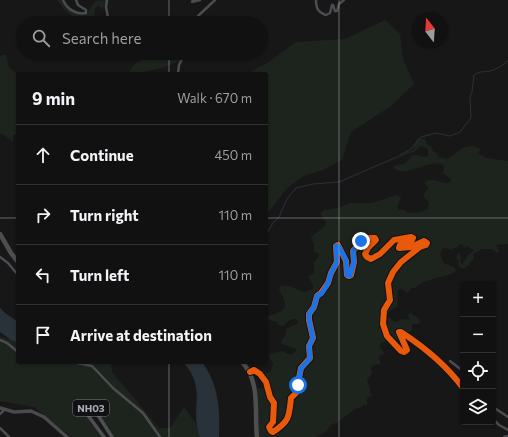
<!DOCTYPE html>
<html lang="en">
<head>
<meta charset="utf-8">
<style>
  body { margin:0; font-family:Commissioner,sans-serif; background:#1a1a1a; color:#f1f3f6 }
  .controls { position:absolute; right:12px; bottom:12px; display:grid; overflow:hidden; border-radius:4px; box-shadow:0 1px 3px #0004 }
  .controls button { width:36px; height:36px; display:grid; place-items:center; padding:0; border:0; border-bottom:1px solid #303131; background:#111; color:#f1f3f6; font:20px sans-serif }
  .compass { position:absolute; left:412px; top:12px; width:36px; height:36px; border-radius:50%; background:#111; box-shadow:0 1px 3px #0004; rotate:343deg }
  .stop { position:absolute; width:12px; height:12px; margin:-9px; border:3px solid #1a73e8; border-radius:50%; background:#fff }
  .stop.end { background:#1a73e8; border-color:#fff; box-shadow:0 1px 4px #0008 }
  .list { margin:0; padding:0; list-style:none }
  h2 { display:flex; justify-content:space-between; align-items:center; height:52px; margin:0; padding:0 16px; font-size:17px }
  h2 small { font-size:13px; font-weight:400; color:#9c9d9f }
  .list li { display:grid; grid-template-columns:26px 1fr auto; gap:12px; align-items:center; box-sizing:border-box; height:60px; padding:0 16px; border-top:1px solid #303131 }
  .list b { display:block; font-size:15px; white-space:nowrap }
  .list em { font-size:13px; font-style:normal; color:#9c9d9f }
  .icon { flex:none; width:22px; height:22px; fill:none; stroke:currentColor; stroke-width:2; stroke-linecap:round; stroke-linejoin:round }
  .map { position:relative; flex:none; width:508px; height:437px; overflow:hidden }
  .search { position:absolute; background:#111; box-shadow:0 1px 3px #0004; left:16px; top:16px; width:252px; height:44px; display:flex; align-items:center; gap:10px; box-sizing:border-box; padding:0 14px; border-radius:22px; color:#9c9d9f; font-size:15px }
  .panel { position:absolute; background:#111; box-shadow:0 1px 3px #0004; left:16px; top:72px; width:252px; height:292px; border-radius:4px }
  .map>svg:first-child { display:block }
</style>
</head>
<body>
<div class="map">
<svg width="508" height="437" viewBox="0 0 508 437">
  <rect width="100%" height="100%" fill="#171717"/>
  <g fill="#1d241e">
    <path d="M57,0H62L75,13L83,15L88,12L95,1L107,0L102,10L99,5C93,8 94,17 95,23H80L63,8Z"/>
    <path d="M385,20L400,34L403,59L414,84L391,106L351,132L342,160L325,169L304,176L287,188L266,215V74H247L269,62L296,42L345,39Z"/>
    <path d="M174,53L182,55L183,59L165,67L144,72L142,74H123L129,72C132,65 142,58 150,59L151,56H156L160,61L163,59L165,55Z"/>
    <path d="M2,55H6L9,67L16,73L18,80V135L16,134L13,135V142L3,134H0V57Z"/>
    <path d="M418,138L425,139L427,144L431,146L433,151L437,153L438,156C455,167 456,139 479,148L480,150L478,154L486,158L508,161V244H504L496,245L499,251L498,253L495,252L492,249H482L473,254L474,259L471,261L469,265L463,269L458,266L459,261L456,258L457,254L460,253L461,255L460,262L462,265L468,255L474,251L473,249H471L468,246L464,248L463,245L460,244L458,247L454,248L451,250L445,248H443L440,254C441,256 442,261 444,263C448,266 452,264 456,270L455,272C443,278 425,278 415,288H411L408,293L402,289H398L397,307L390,311L386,317L390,318L392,320L395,322L403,319L409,320L408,314L411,313L419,319L420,322L418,324H412V330L405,335L408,340L404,342V349L402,348C400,342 391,335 385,336L387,341L381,343L379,346L383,351L384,354L378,356L381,364L373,365L371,367L372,373L367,380L372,396L367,398V405H363L362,407L355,409L338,422L331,425L327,431L316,437H258L256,389L260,388L265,389L269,388V385L262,374L271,372L273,363L270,359L269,355L282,351L290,355L297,351L296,349L282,344L281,341L285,337L286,329L298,323V321C292,316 288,322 283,326L279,325L276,321H272L266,318C271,313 286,315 285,302C284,297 279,292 279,287C286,282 297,290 305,292L313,289V285L308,277L314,273V263L319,256L318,253L314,252V244L311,238C315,231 324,231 326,222L320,214L324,210L338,208L351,203H372L396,195L399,196L401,198L397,207L399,210H405L408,213L420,212L428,209L429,202L424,197V194L428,188L425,183L426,181C435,177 443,186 451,182L450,178L443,173C443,171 444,170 444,168C443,157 414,170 408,171C403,172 397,171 393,168L394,166C397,165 401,165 404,164C414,157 409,152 424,157L428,156V149L421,146L414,152L404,155L396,160L403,154L413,150L416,141Z"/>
    <path d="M0,336L18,342V362H111L112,372L159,428H170L184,407L196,424L200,437H114L106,427L94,408L90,406L86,409L85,414L102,437H71L34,407L0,401Z"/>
  </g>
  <g fill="#2a3239">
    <path d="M0,308L5,313L18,322V342L11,340L0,332Z"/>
    <path d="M183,362H202C219,385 220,410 219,437H200C189,409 208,389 183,362Z"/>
  </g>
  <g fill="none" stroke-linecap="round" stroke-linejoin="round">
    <path stroke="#2a3239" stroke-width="1" d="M266,243L267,233L273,223L279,217L287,199L296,188L313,184L339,182L397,157L411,149L421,137L436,133L450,136L460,132L471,118L470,97L472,92L474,75C479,71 484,72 490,71C497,69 502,66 508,61"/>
    <g stroke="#4b4c50" stroke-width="2.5">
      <path d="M63,0C67,9 76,15 86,13V10L78,5L76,0"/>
      <path d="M107,0L106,7L109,23"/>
      <path d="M193,0L192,2L200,0"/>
      <path d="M316,0C316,9 318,12 326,15L330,13L332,5H333L335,11H337L339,4L344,0"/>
      <path d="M196,23L198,16L215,0"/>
      <path d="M135,53L141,58L146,54L159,56L163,53"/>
      <path d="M178,74L179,65L185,53"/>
      <path d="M0,257L8,263L18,275"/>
      <path d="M0,340L7,343L18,352"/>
      <path d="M450,361L463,371"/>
      <path d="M72,362L92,366L113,388L143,413L160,437"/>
      <path d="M250,372L254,370L260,374L266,382L270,397L274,403L273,422L269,427L271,431L273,432C290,421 289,416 291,398L296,393L301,368L310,358L309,346L313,338L309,320V314L314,307L317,296L321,293L328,283L331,273L337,262L336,246L338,245L346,261L347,275L349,276L351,275L354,262L353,251C360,243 363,236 375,238L376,240L368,248L365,254L367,257L371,259L380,254L394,240L411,237L413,238L412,240L405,244L400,245L399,248L411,247L424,241L427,243L426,245L420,247L401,262L393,272L388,283L390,300L384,310L383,324L387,336L401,351L404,352L407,350L399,332H401C424,347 447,366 463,388"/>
      <path d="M493,407L508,417"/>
      <path d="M0,414L4,410"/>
      <path d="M493,419L499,425L508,430"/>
      <path d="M0,428L9,437"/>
      <path d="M504,437L508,436"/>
    </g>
    <path stroke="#4a4a4e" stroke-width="3.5" d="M0,408L14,412L31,411L44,417L67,437"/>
    <path stroke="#4d4f52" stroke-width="3.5" d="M104,437L87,414L88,409L92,408L94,409L112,437"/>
    <g stroke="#4e4e51" stroke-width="4.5">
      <path d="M0,234L11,253L18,262"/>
      <path d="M242,362C261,382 254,412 257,437"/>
    </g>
    <defs>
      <path id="cycleway" d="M250,372L254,370L260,374L266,382L270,397L274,403L273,422L269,427L271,431L273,432C290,421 289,416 291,398L296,393L301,368L310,358L309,346L313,338L309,320V314L314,307L317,296L321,293L328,283L331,273L337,262L336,246L338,245L346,261L347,275L349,276L351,275L354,262L353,251C360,243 363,236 375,238L376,240L368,248L365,254L367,257L371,259L380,254L394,240L411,237L413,238L412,240L405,244L400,245L399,248L411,247L424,241L427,243L426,245L420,247L401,262L393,272L388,283L390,300L384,310L383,324L387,336L401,351L404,352L407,350L399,332H401C424,347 447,366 463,388"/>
    </defs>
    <use href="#cycleway" stroke="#111113" stroke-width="8"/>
    <use href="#cycleway" stroke="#e8590c" stroke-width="6"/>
  </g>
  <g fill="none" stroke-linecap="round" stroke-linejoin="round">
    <path stroke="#1a73e8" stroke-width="5" d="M298,385L301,368L306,363L310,358L309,346L313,338L309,320V314L314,307L317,296L322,293L328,283L331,273L337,262L336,246H338L339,247L346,260L347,275L350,276L354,262L353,251L361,241"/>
  </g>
  <path fill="none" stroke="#a8adb8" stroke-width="1" stroke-opacity="0.55" d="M169,0V23M339,0V437M169,53V74M0,218H18M266,218H508M169,362V437"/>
  <g text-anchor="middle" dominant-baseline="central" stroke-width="3" stroke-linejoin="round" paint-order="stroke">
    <rect fill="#111113" stroke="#7b7e86" stroke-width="1" x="73" y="400" width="36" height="16" rx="3"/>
    <g font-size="10" font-weight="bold" fill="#a8adb8">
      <text x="91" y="408">NH03</text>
    </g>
  </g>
</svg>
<div class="controls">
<button>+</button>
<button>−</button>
<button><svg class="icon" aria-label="locate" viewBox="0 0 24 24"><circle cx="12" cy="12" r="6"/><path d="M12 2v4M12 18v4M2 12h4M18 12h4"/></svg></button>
<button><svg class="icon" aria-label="layers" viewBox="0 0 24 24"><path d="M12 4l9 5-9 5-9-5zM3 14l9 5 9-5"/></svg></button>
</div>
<svg class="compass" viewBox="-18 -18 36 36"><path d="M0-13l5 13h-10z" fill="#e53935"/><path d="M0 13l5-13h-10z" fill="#9c9d9f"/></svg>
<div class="stop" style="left:298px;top:385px"></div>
<div class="stop end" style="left:361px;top:241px"></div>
<div class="search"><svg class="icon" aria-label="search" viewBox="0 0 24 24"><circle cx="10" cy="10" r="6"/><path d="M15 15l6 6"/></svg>Search here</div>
<section class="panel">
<h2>9 min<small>Walk · 670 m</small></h2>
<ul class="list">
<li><svg class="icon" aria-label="ahead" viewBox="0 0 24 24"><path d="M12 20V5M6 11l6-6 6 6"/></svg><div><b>Continue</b></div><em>450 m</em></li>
<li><svg class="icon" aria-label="right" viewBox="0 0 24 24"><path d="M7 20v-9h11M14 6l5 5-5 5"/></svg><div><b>Turn right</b></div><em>110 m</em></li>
<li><svg class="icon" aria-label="left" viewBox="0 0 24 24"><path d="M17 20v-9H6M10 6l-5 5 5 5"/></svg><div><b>Turn left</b></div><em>110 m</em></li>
<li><svg class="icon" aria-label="arrive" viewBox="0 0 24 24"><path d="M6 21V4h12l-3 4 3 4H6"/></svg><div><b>Arrive at destination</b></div></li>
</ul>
</section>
</div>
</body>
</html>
